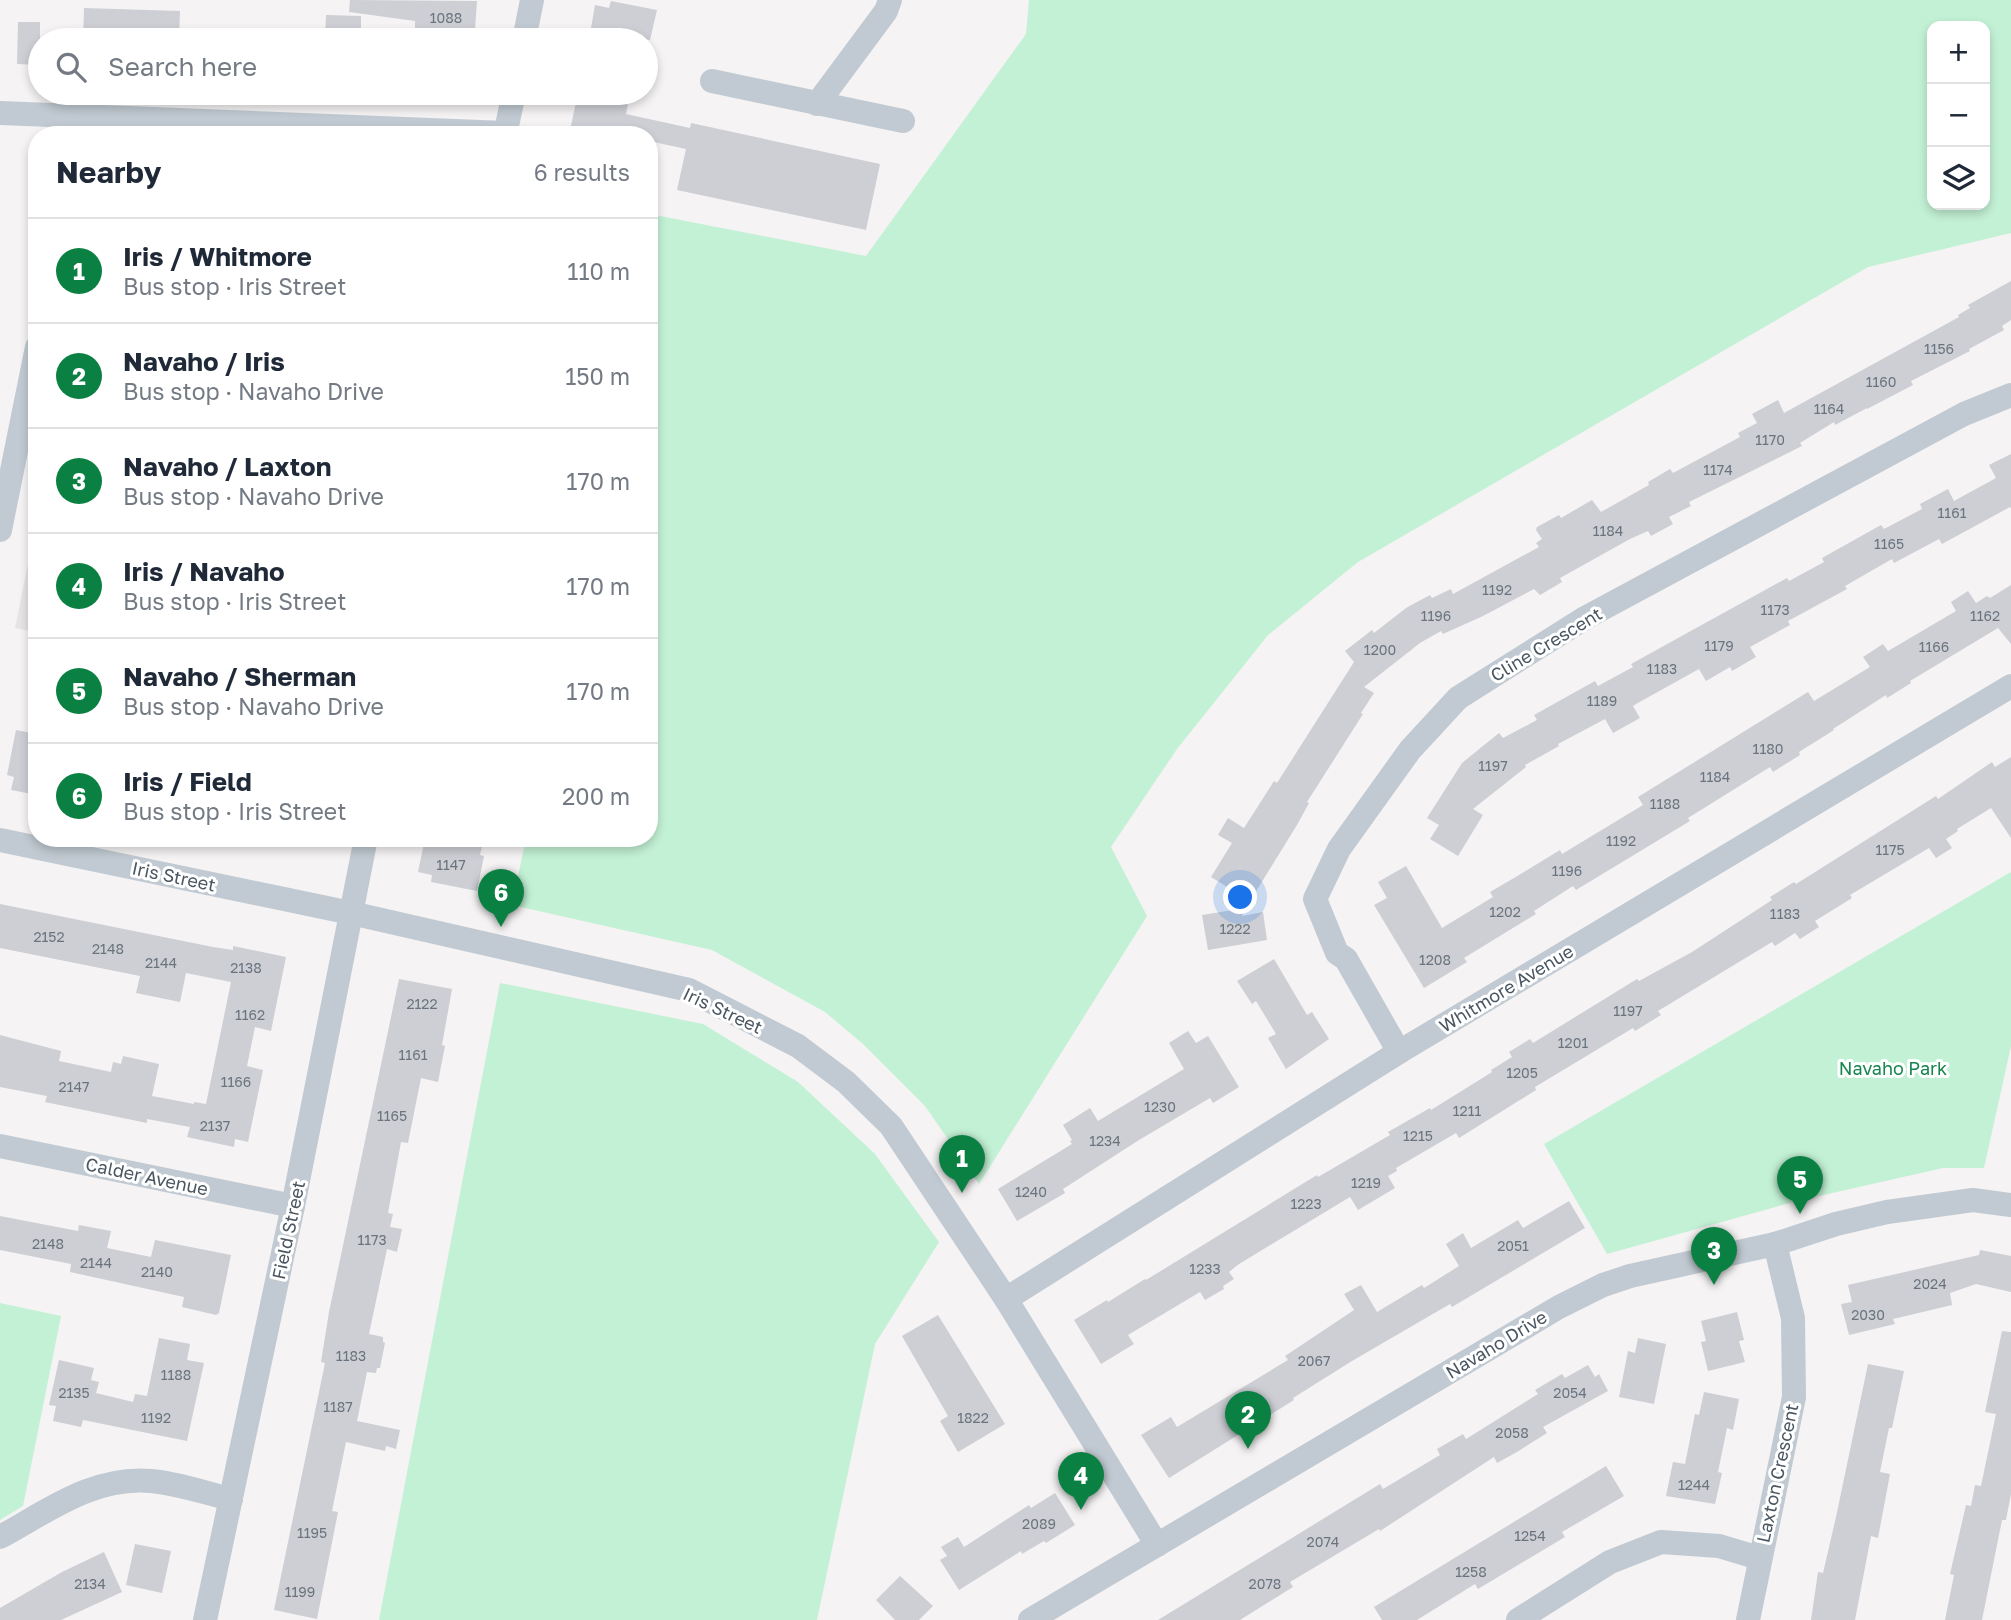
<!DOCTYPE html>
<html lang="en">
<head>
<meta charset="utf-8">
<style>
  body { margin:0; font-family:"Golos Text",sans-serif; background:#f2f2f3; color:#1f2937 }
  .controls { position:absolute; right:21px; top:21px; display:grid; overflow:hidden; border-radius:14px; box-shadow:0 4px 10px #0003 }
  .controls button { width:63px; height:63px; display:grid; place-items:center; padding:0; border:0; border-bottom:2px solid #e0e1e3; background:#fff; color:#1f2937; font:35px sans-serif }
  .you { position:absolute; left:1241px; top:898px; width:24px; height:24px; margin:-18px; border:5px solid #fff; border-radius:50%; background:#1a73e8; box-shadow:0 0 0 10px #1a73e833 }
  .badge { display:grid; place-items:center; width:46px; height:46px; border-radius:50%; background:#0b8043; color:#fff; font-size:23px; font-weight:700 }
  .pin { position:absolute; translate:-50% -58px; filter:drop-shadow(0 2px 4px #0008) }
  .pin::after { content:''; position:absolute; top:37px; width:24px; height:21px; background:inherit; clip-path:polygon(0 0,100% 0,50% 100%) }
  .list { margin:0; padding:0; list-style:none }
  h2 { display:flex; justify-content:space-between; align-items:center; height:91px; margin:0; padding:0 28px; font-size:30px }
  h2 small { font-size:23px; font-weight:400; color:#747a83 }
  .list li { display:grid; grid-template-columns:46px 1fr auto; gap:21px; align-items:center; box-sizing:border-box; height:105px; padding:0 28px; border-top:2px solid #e0e1e3 }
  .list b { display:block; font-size:26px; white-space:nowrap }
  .list p { margin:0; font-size:23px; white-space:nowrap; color:#747a83 }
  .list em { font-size:23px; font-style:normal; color:#747a83 }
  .icon { flex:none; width:38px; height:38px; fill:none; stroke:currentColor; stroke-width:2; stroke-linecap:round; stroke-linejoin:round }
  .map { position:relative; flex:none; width:2011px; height:1620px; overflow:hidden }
  .search { position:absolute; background:#fff; box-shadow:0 4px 10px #0003; left:28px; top:28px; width:630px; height:77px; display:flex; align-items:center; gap:18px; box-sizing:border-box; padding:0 24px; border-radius:38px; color:#747a83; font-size:26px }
  .panel { position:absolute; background:#fff; box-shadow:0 4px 10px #0003; left:28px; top:126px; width:630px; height:721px; border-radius:28px }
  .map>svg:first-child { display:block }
</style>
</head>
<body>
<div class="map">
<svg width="2011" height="1620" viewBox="0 0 2011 1620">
  <rect width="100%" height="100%" fill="#f5f3f3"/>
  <path fill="#e6e4e5" d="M37,519V632L15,628Z"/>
  <g fill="#c3f1d5" fill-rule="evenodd">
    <path d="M1029,0H2011V233L1868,267L1358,562L1268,635L1177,749L1111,847L1147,916L979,1184L925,1106L863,1044L825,1012L712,950L512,905L526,838H649V244L655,215L866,256L1026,34ZM1932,26H1985V205H1932Z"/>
    <path d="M2011,872V1046L1984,1168H1943L1797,1201L1607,1254L1544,1144Z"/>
    <path d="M500,983L703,1024L798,1082L875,1154L939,1242L875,1344L817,1620H379Z"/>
    <path d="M0,1303L61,1316L23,1506L0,1520Z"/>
  </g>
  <g fill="#cdcfd5">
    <path d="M350,0L477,1L475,30L415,28V21L349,12Z"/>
    <path d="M611,1L657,10L650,40H618L590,34L595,5L609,8Z"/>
    <path d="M84,8L180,11L179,40H83Z"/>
    <path d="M326,15L361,16V40H325Z"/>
    <path d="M18,22H40V65L17,64Z"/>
    <path d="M578,93H630L626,114L690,128L691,123L880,164L866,230L677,190L686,149L649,141V135H569Z"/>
    <path d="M2011,281V320L2002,326L2004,330L1969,349L1970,351L1911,381L1913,385L1867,409V408L1835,425L1834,422L1800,443L1802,446L1689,502L1691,506L1669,517L1673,524L1651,536L1648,531L1630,539L1560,578L1562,582L1540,595L1534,589L1483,616L1443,634L1441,631L1420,643L1364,687L1374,693L1361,713L1363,714L1307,802L1309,803L1297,825L1250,901L1211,877L1232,843L1218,835L1228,818L1244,828L1274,781L1277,783L1354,662L1345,651L1372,630L1374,633L1406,608L1430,595L1432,598L1451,589L1453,594L1539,547L1536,543L1542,539L1536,530L1537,527L1559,515L1561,518L1592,500L1601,512L1649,485L1648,482L1670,469L1673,473L1740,437L1738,433L1757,423L1752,414L1778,400L1784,413L1959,317L1958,315L1970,308L1968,305Z"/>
    <path d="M2011,454V508L2010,507L1942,544L1939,539L1894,563L1892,559L1845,586L1847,589L1788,621L1790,625L1750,647L1756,657L1732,671L1730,667L1706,681L1699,669L1636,704L1633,706L1640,718L1613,733L1605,719L1558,744L1559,746L1525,765L1526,767L1473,809L1483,815L1458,856L1430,839L1439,825L1427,818L1462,763L1499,733L1503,738L1537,720L1534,715L1595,681L1598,686L1633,667L1631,664L1787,578L1789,581L1824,562L1822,558L1881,525L1884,529L1922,509L1920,504L1948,489L1954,501L1996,478L1989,465Z"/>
    <path d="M2011,585V644L1998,628L1910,681L1911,683L1887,698L1886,695L1833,729L1834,730L1799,752L1800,755L1773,772L1770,767L1688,818L1690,821L1576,890L1573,886L1534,911L1536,914L1464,958L1467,962L1424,988L1374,905L1387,898L1378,882L1406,866L1442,928L1493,897L1490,892L1514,878L1560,850L1562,854L1643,805L1638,797L1808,692L1814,701L1870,667L1863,657L1883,644L1888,651L1956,611L1951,602L1968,591L1976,603L1987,596L1990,598Z"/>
    <path d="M16,730L37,734V795L11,790L14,777L7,775Z"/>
    <path d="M2011,757V838L1991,808L1957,829L1958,831L1946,839L1952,848L1936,858L1929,848L1850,895L1852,898L1815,921L1819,927L1800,939L1795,933L1775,946L1772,942L1658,1011L1661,1015L1635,1031L1633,1028L1535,1087L1536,1090L1459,1138L1456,1133L1396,1168L1397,1171L1388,1176L1395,1188L1358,1210L1350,1197L1239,1264L1229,1272L1234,1279L1223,1286L1224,1289L1205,1300L1200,1292L1128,1335L1134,1344L1101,1364L1074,1320L1107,1300L1108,1302L1145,1279L1146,1280L1317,1175L1318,1177L1390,1135L1388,1132L1430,1108L1431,1110L1492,1072L1491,1070L1512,1057L1509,1052L1530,1039L1533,1043L1637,979L1639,981L1692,952L1772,900L1770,897L1794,882L1796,884L1936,796L1938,799L1992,762L1995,767Z"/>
    <path d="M425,838H484L480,855L484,856L477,891L431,882L432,875L418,872Z"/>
    <path d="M0,904L213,947L233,950V946L286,957L271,1031L255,1027L247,1066L263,1070L248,1142L235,1139L234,1147L187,1137L190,1127L147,1119V1123L45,1102L47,1096L0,1087V1035L61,1051L59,1061L111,1072L113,1062L121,1064L123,1056L159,1064L152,1096L194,1104V1102L206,1104L231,982L186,973L180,1002L136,993L140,976L0,948Z"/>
    <path d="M1246,908L1242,916L1263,912L1267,940L1208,950L1202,915Z"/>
    <path d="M1274,959L1307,1015L1312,1012L1329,1039L1286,1069L1268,1038L1276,1034L1256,1001L1252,1004L1237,981Z"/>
    <path d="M399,979L452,989L442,1045L445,1046L438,1082L421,1078L408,1143L401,1142L388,1213L393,1214L390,1227L402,1229L397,1252L387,1249L369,1334L383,1337V1342L385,1343L380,1368H377L376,1373L367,1372L357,1421L400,1430L396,1449L386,1446L385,1451L346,1442L332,1511L338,1512L317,1619L274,1610L325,1363L321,1362L329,1312Z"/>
    <path d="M1188,1031L1196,1043L1208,1036L1239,1087L1213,1103L1210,1098L1139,1140L1063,1189L1065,1193L1017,1221L998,1189L1072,1144L1070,1141L1072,1140L1063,1125L1090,1108L1098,1121L1184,1069L1169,1043Z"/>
    <path d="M1569,1201L1585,1228L1452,1307L1450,1304L1352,1361L1293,1398L1294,1400L1169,1478L1141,1435L1171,1417L1177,1427L1288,1360L1285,1356L1354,1310L1344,1294L1361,1285L1377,1312L1422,1285L1424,1288L1459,1266L1446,1244L1463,1233L1471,1248L1518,1220L1523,1228Z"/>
    <path d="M0,1216L78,1231L79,1225L111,1231L107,1248L151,1257L155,1240L231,1255L219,1313L216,1315L182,1307L184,1297L70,1272L71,1264L0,1250Z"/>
    <path d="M1980,1250L2011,1256V1292L1976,1284L1950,1293L1952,1305L1893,1319L1895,1324L1849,1335L1841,1304L1852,1302L1848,1285L1979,1255Z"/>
    <path d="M1737,1312L1744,1340L1739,1341L1745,1362L1708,1371L1701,1342L1706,1341L1701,1321Z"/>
    <path d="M938,1315L1005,1424L958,1452L940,1421L948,1416L902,1336Z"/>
    <path d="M2002,1331L2011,1332V1494L2006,1520H2002L1982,1620H1945L1954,1575L1950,1574L1966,1505L1971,1506L1975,1485L1981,1486L1996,1414L1985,1412Z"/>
    <path d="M159,1338L190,1344L187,1360L204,1363L187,1441L83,1420L81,1427L53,1421L56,1406L49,1405L59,1360L94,1368L91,1380L99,1382L96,1393L133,1402L135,1394L147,1396Z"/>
    <path d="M1638,1338L1666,1344L1654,1404L1619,1397L1628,1351L1635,1353Z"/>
    <path d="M1868,1364L1904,1371L1892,1428H1889L1880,1472L1890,1474L1878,1538L1871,1536L1855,1620H1811L1818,1572L1823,1573L1836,1517Z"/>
    <path d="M1588,1365L1595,1377L1599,1374L1608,1391L1543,1427L1547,1433L1517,1452L1497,1463L1494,1457L1380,1531L1379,1529L1290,1582L1293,1587L1240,1620H1158L1380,1484L1383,1489L1440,1455L1437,1449L1463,1434L1466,1439L1538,1394L1535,1390L1562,1374L1565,1378Z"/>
    <path d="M1704,1392L1739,1399L1733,1430L1727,1428L1718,1472L1722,1473L1715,1504L1666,1496L1673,1462L1685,1464L1695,1414L1699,1415Z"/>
    <path d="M1606,1466L1624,1496L1562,1532L1565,1537L1478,1589L1475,1584L1417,1620H1382L1374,1607Z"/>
    <path d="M1055,1493L1075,1525L1046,1543L1044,1541L1022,1554L1021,1551L959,1590L940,1560L947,1556L941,1547L958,1537L964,1547L1029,1505L1031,1508Z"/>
    <path d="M135,1544L171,1551L162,1593L126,1585Z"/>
    <path d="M104,1552L122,1592L61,1620H0V1608L62,1572Z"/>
    <path d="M900,1576L933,1606L919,1620H895L876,1600Z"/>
  </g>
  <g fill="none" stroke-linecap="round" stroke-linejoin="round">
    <g stroke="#c1cad2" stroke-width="24">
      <path d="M524,40L532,0"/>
      <path d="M712,81L903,121"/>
      <path d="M817,104L886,11L890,0"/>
      <path d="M0,113L506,133"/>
      <path d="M505,135L514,93"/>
      <path d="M0,530L37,347"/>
      <path d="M0,840L351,913L689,990L798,1046L846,1082L891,1126L1006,1299L1157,1545"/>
      <path d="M1399,1052L1346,959L1337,953L1315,899L1339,849L1410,750L1458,698L1585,618L1964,414L2011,395"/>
      <path d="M0,1146L293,1206"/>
      <path d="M1006,1299L1399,1052L2011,686"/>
      <path d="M0,1537C48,1511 93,1476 151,1481C177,1483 205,1493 231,1499"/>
      <path d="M205,1620L293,1206L366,838"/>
      <path d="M1030,1620L1559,1307L1603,1285L1630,1276L1775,1244L1836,1224L1887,1212L1973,1200L2011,1205"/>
      <path d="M1518,1620L1610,1562L1661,1542L1719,1546L1759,1558"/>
      <path d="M1748,1620L1794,1397L1793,1318L1775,1244"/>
    </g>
  </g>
  <g text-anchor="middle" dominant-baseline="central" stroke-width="6" stroke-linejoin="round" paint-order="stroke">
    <g font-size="14" fill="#6b747e">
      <text x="446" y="17">1088</text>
      <text x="1939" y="348">1156</text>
      <text x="1881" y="381">1160</text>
      <text x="1829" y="408">1164</text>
      <text x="1770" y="439">1170</text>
      <text x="1718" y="469">1174</text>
      <text x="1952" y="512">1161</text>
      <text x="1608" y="530">1184</text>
      <text x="1889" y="543">1165</text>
      <text x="1497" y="589">1192</text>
      <text x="1775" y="609">1173</text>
      <text x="1436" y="615">1196</text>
      <text x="1985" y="615">1162</text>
      <text x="1719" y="645">1179</text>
      <text x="1934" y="646">1166</text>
      <text x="1380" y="649">1200</text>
      <text x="1662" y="668">1183</text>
      <text x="1602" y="700">1189</text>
      <text x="1768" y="748">1180</text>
      <text x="1493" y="765">1197</text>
      <text x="1715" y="776">1184</text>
      <text x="1665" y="803">1188</text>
      <text x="1621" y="840">1192</text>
      <text x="1890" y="849">1175</text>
      <text x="451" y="864">1147</text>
      <text x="1567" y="870">1196</text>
      <text x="1505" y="911">1202</text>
      <text x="1785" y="913">1183</text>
      <text x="1235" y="928">1222</text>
      <text x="49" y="936">2152</text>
      <text x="108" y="948">2148</text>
      <text x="1435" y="959">1208</text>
      <text x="161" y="962">2144</text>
      <text x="246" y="967">2138</text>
      <text x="422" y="1003">2122</text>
      <text x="1628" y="1010">1197</text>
      <text x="250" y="1014">1162</text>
      <text x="1573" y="1042">1201</text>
      <text x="413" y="1054">1161</text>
      <text x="1522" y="1072">1205</text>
      <text x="236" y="1081">1166</text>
      <text x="74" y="1086">2147</text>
      <text x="1160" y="1106">1230</text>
      <text x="1467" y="1110">1211</text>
      <text x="392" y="1115">1165</text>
      <text x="215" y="1125">2137</text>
      <text x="1418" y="1135">1215</text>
      <text x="1105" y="1140">1234</text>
      <text x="1366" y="1182">1219</text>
      <text x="1031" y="1191">1240</text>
      <text x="1306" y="1203">1223</text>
      <text x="372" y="1239">1173</text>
      <text x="48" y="1243">2148</text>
      <text x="1513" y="1245">2051</text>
      <text x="96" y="1262">2144</text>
      <text x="1205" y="1268">1233</text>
      <text x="157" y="1271">2140</text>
      <text x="1930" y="1283">2024</text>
      <text x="1868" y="1314">2030</text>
      <text x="351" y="1355">1183</text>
      <text x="1314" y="1360">2067</text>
      <text x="176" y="1374">1188</text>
      <text x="74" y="1392">2135</text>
      <text x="1570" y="1392">2054</text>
      <text x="338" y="1406">1187</text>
      <text x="156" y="1417">1192</text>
      <text x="973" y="1417">1822</text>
      <text x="1512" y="1432">2058</text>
      <text x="1694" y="1484">1244</text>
      <text x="1039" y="1523">2089</text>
      <text x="312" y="1532">1195</text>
      <text x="1530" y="1535">1254</text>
      <text x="1323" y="1541">2074</text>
      <text x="1471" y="1571">1258</text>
      <text x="90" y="1583">2134</text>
      <text x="1265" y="1583">2078</text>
      <text x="300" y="1591">1199</text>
    </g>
    <g font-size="18" fill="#4a5661" stroke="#fff">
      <text transform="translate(1546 644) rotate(-31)">Cline Crescent</text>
      <text transform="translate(174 876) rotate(12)">Iris Street</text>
      <text transform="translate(1506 988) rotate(-31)">Whitmore Avenue</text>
      <text transform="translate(723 1010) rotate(25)">Iris Street</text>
      <text transform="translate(147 1176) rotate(12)">Calder Avenue</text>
      <text transform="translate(288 1230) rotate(-78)">Field Street</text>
      <text transform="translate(1496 1344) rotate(-31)">Navaho Drive</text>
      <text transform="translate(1777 1473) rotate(-78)">Laxton Crescent</text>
    </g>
    <g font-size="18" fill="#17864f" stroke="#fff">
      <text x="1893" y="1068">Navaho Park</text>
    </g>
  </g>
</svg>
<div class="controls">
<button>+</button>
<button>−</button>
<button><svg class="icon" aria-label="layers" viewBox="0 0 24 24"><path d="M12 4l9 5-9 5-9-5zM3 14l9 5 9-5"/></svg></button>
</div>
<div class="you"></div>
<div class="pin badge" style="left:962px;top:1193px">1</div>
<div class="pin badge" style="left:1248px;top:1449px">2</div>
<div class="pin badge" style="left:1714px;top:1285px">3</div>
<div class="pin badge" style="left:1081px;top:1510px">4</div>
<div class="pin badge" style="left:1800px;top:1214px">5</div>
<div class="pin badge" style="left:501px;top:927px">6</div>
<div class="search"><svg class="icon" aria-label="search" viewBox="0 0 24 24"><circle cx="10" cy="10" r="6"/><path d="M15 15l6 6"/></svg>Search here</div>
<section class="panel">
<h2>Nearby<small>6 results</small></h2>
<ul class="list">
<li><span class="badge">1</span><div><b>Iris / Whitmore</b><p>Bus stop · Iris Street</p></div><em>110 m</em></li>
<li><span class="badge">2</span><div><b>Navaho / Iris</b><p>Bus stop · Navaho Drive</p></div><em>150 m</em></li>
<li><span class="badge">3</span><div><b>Navaho / Laxton</b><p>Bus stop · Navaho Drive</p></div><em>170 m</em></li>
<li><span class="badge">4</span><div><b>Iris / Navaho</b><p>Bus stop · Iris Street</p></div><em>170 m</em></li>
<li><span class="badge">5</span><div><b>Navaho / Sherman</b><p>Bus stop · Navaho Drive</p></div><em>170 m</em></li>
<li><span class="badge">6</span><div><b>Iris / Field</b><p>Bus stop · Iris Street</p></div><em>200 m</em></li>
</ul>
</section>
</div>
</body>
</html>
